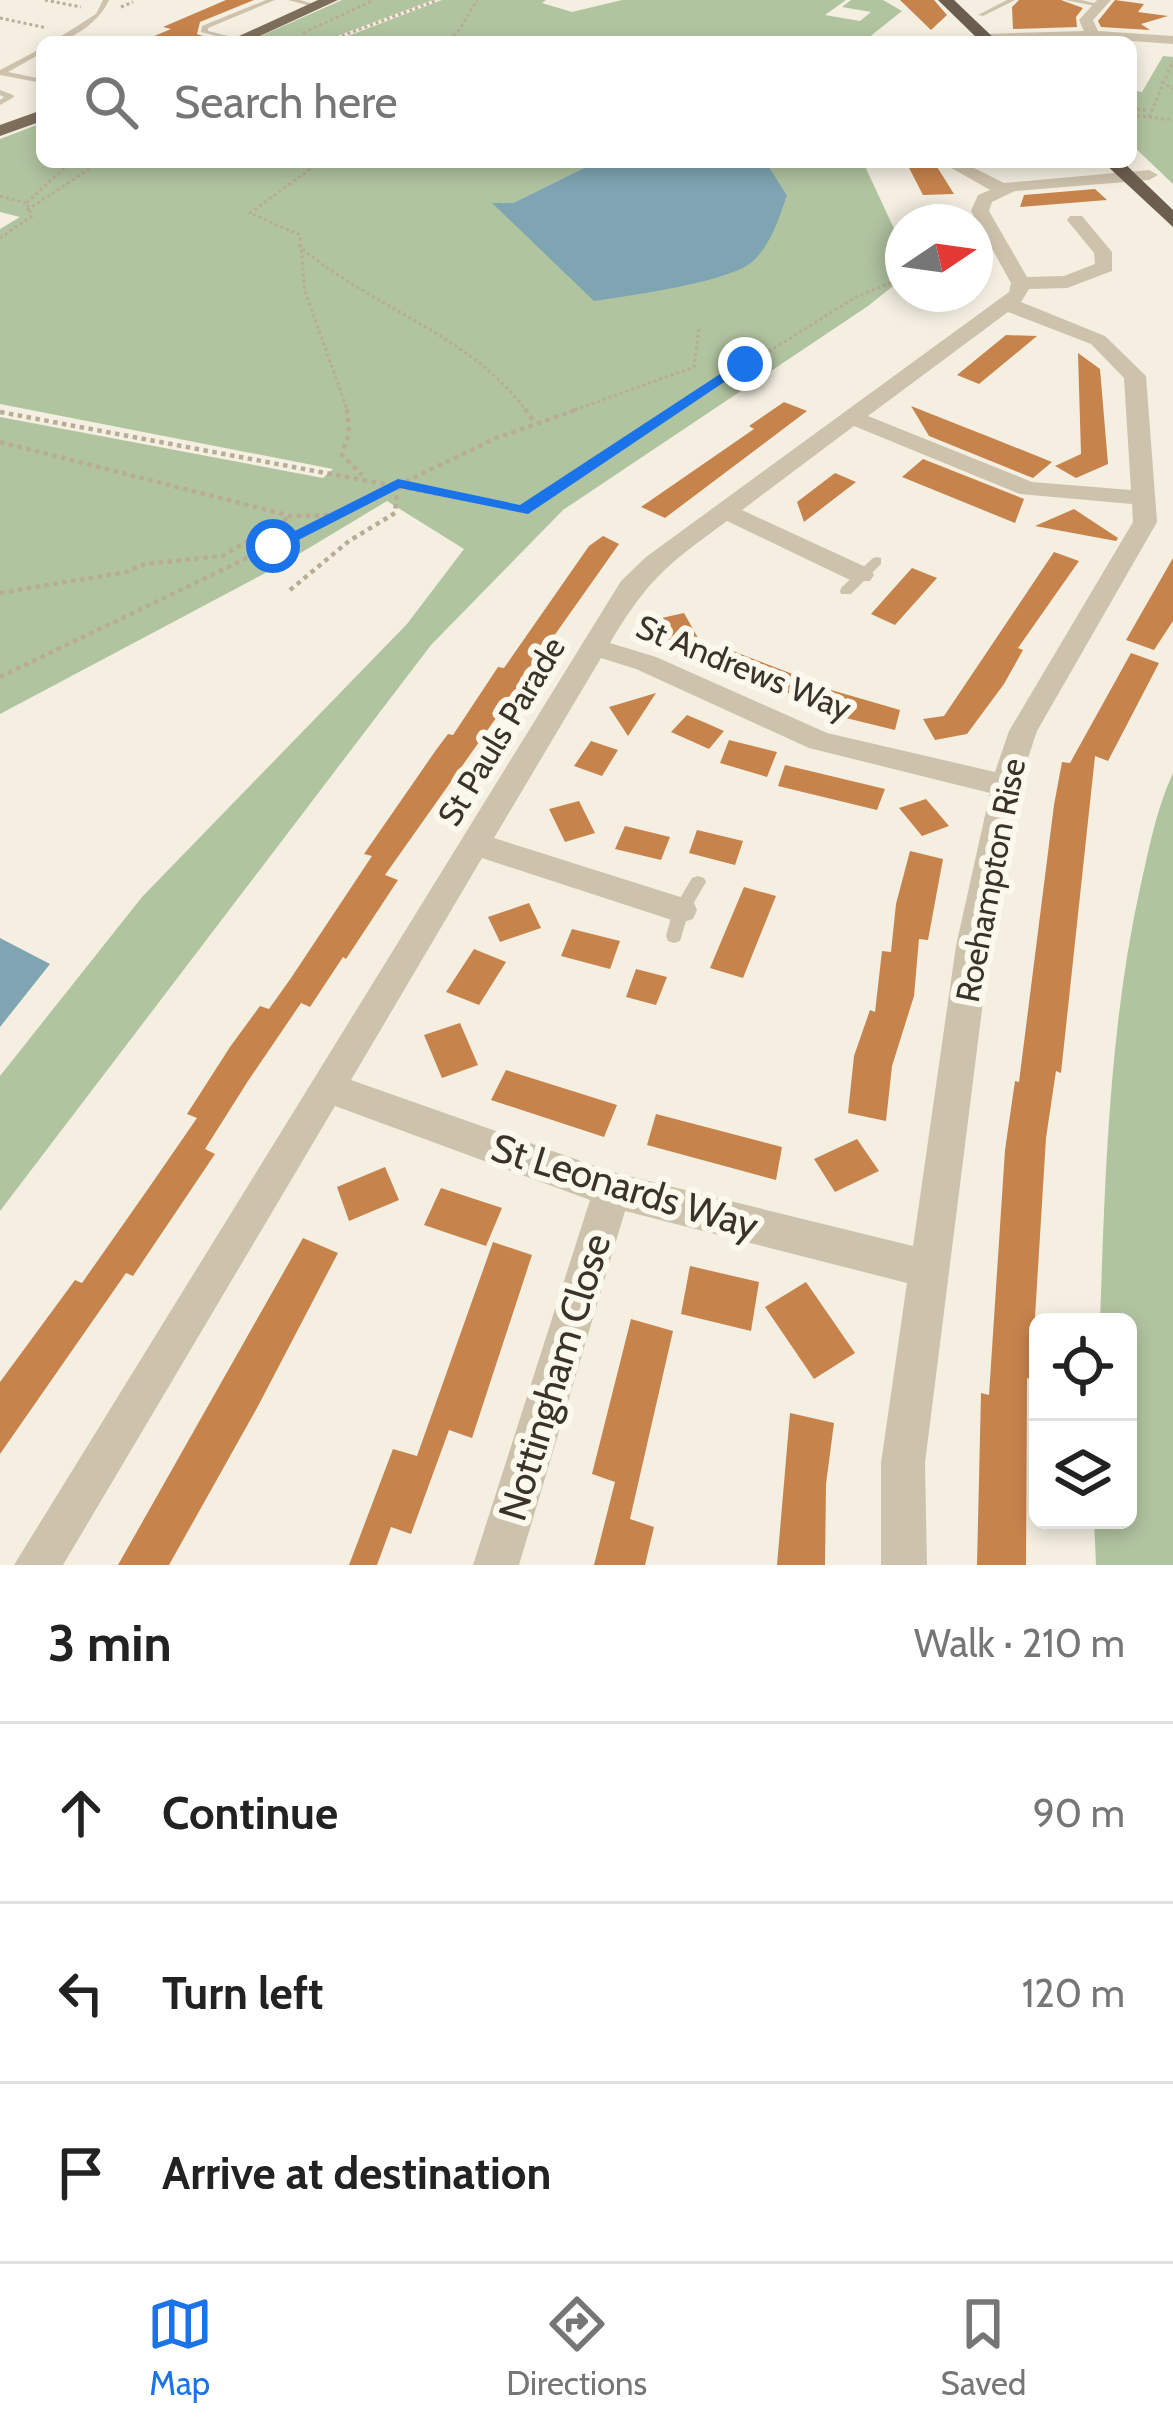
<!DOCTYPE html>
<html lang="en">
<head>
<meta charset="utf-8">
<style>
  body { margin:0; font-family:Cabin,sans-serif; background:#f6f6f6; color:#222 }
  .controls { position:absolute; right:36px; bottom:36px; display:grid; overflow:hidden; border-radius:18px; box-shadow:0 6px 18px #0003 }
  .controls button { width:108px; height:108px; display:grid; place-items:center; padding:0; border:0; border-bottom:3px solid #e0e0e0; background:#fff; color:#222; font:60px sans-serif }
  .compass { position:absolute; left:885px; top:204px; width:108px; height:108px; border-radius:50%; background:#fff; box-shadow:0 6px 18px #0003; rotate:77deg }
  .stop { position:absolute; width:36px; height:36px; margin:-27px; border:9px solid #1a73e8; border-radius:50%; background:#fff }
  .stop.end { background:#1a73e8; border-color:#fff; box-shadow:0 3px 12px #0008 }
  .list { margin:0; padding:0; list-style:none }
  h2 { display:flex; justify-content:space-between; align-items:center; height:156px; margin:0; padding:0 48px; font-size:51px }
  h2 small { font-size:39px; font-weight:400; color:#767676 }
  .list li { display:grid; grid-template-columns:78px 1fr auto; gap:36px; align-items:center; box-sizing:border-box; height:180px; padding:0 48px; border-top:3px solid #e0e0e0 }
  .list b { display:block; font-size:45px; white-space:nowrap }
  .list em { font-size:39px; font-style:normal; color:#767676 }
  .icon { flex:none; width:66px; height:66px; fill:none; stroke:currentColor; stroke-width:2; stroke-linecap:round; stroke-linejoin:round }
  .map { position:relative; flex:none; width:1173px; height:1565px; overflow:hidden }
  .search { position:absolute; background:#fff; box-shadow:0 6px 18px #0003; left:36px; right:36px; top:36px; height:132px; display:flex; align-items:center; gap:30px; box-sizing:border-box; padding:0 42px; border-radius:18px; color:#767676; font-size:45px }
  .sheet { height:696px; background:#fff }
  nav { display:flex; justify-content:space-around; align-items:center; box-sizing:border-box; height:168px; border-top:3px solid #e0e0e0; background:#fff; font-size:33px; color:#767676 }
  nav a { display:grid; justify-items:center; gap:6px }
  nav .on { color:#1a73e8 }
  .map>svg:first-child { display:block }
</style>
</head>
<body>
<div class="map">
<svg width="1173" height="1565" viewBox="0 0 1173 1565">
  <rect width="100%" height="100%" fill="#f4efe1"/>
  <g fill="#b1c4a0">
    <path d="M342,0H433L321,42H247Z"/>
    <path d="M442,0H546L542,3L572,12L622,0H846L825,15L860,21L871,12L842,7L851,0H883L902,11L863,42H332Z"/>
    <path d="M1163,56L1173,57V184L1131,144V90L1142,92Z"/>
    <path d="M42,123V162H596L513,203H494L543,248L787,195L766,162H863L903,248V278L868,306L563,510L431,645L0,1211V1076L142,897L407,624L464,549L387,501L284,563L0,714V417L323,478L333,469L0,404V229L20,217L0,212V139Z"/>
    <path d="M1173,773V1565H1096L1094,1520H1128V1322H1100C1105,1177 1109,1030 1140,888C1149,849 1156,810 1173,773Z"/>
  </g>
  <g fill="#7fa5b2">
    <path d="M596,162H766L787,195C779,218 771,245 752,262C729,282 628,296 594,301L492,203H513Z"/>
    <path d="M0,938L50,964L0,1027Z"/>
  </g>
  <g fill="#c7834c">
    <path d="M226,0H254L200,22L197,34L218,41L140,42L171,29L163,27Z"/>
    <path d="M900,0H934L947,15L931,30Z"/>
    <path d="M1019,0H1061L1083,8L1076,17L1077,27L1013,29L1012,7Z"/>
    <path d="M1115,0L1144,4L1138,12L1168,16L1141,24L1150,30L1101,27L1098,21Z"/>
    <path d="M906,162H934L954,194L923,195Z"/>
    <path d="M1095,189L1107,200L1020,207L1024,195Z"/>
    <path d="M1006,335L1037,336L979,384L957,375Z"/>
    <path d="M1078,353L1100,369L1108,464L1076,478L1055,466L1081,454Z"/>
    <path d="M784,402L807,411L665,518L641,507L754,429L749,426Z"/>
    <path d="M911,406L997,440L1052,462L1033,478L929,436Z"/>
    <path d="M923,459L1024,499L1015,523L902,477Z"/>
    <path d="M835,473L856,482L804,522L797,502Z"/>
    <path d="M1074,509L1118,538L1116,541L1035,526Z"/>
    <path d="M603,536L619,544L385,875L398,880L346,959L343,957L310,1007L301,1003L248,1081L205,1149L215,1154L133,1276L126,1273L0,1454V1382L75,1280L82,1283L148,1189L197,1118L187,1114L230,1047L260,1006L269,1009L291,978L372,856L364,854L436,750L448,734L453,735L498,667L504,668L589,546Z"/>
    <path d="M1054,552L1079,561L1018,648L1023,650L1004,684L967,734L935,740L923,719L944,716Z"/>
    <path d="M1173,558V621L1154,650L1126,640Z"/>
    <path d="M912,568L937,578L895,625L871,614Z"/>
    <path d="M684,613L698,638L671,644L657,619Z"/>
    <path d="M716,647H722L803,678L791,694L738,676L703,660Z"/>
    <path d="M1131,653L1159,663L1108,761L1095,756L1061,1073L1056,1071L1046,1138L1035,1317L1036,1380L1027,1378L1026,1565H977L981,1393L989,1395L1005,1150L1015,1081L1019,1082L1054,805L1062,762L1070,763Z"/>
    <path d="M814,685L900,710L895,730L809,709L802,702Z"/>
    <path d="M656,693L628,736L609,707Z"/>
    <path d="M687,715L706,723L724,731L709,749L671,732Z"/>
    <path d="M729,740L777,752L767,777L720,763Z"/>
    <path d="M591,741L618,750L602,776L574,766Z"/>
    <path d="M785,765L885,789L877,810L778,786Z"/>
    <path d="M926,799L949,826L922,836L899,808Z"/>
    <path d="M579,801L595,833L565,842L549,809Z"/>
    <path d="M625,826L670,837L661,860L615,849Z"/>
    <path d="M697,830L743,841L735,865L689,853Z"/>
    <path d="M910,851L943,859L928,940L919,939L914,996L892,1066L886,1121L848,1113L854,1056L870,1010L875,1012L882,951L891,952L896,904Z"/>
    <path d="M744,887L776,896L743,978L710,968Z"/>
    <path d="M529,903L541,928L500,942L488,917Z"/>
    <path d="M572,929L620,941L610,969L561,956Z"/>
    <path d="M474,949L506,962L479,1005L446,992Z"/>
    <path d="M636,969L667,977L656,1005L626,997Z"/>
    <path d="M460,1023L478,1065L442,1078L424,1035Z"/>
    <path d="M506,1070L617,1105L604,1137L491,1100Z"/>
    <path d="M656,1114L782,1147L776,1180L647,1145Z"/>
    <path d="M857,1139L879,1171L835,1192L814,1159Z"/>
    <path d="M385,1167L399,1200L349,1221L337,1187Z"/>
    <path d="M441,1188L502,1208L486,1246L424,1225Z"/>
    <path d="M303,1238L338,1253L257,1408L169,1565H118Z"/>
    <path d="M493,1242L532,1255L472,1438L449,1430L411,1534L391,1527L377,1565H349L393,1449L417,1456Z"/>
    <path d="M690,1266L759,1282L751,1331L681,1314Z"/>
    <path d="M806,1282L855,1353L814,1379L765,1307Z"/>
    <path d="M631,1319L673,1331L630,1519L654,1527L645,1565H594L615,1482L592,1474Z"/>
    <path d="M790,1413L834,1423L826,1484L825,1565H777Z"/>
  </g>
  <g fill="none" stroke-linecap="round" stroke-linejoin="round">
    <g stroke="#b9ac96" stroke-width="3" stroke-dasharray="3 3" stroke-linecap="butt">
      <path d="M45,0L81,7"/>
      <path d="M121,7L133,2"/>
      <path d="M0,18L47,28"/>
      <path d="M303,33L374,0"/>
      <path d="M325,42L438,0"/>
      <path d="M443,42L458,32L477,0"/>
      <path d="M1161,82L1173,89"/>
      <path d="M1131,108L1149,111"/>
      <path d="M1131,115L1173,120"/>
      <path d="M1149,117L1173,61"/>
      <path d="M320,162L250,213L300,235L305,291L348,412"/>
      <path d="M0,196L26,203"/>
      <path d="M27,210L100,162"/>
      <path d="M0,238L32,216L26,203L71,162"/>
      <path d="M298,245C369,307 471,334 527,412"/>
      <path d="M975,269H989"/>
      <path d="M569,412L694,367L699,328"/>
      <path d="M672,412L856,297L903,278"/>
    </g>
    <g stroke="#b9ac96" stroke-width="4.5" stroke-dasharray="4.5 4.5" stroke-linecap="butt">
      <path d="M347,409L349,433L342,455L362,475"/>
      <path d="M525,409L535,423"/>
      <path d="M0,412L523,510L677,409"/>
      <path d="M0,442L291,516L333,515"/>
      <path d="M290,590L349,541L395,513L398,483"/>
      <path d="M0,593L126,572L145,564L222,556L291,516"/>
      <path d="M0,677L496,438L578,409"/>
    </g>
    <g fill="#cdc2ac" fill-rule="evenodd">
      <path d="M103,0H109C100,20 75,40 52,42L96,14Z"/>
      <path d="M266,0H275L208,28V31L240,39V42L201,32L202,26Z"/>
      <path d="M288,0H300L321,6L318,8Z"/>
      <path d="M1007,0H1015L983,16L978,15Z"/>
      <path d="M1065,0H1081L1103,5L1100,7Z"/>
      <path d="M42,48V53L8,72L42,79V83L0,75V70Z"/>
      <path d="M0,90L13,95L14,97L0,105V100L4,97L0,95Z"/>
      <path d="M877,557L881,558V564L851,594H841L840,591L841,588L873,558Z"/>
      <path d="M698,876L704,878L706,882L689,911L680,941L674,943L668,941L666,936L673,910L692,878Z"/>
    </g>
    <g fill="#cdc2ac" fill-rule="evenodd">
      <path d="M1097,0H1111L1093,20L1098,31L1173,36V44L1105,39L985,42L979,38L986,34L1084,31L1079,20Z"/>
      <path d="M941,162H962L1004,183L1149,170L1158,175L1149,180L1015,191L992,202L989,211L1027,277L1064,276L1095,264L1094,253L1067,220L1070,216H1082L1112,252V271L1067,288L1029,289L1021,302L1105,336L1146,376L1157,522L1037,731L1027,761L990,946L925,1463L927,1565H881V1463L907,1283L625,1211L519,1565H473L590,1200L335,1106L63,1565H14L621,581L646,557L1009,292L1011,283L971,211L978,195L990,190ZM1008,312L1091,344L1124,378L1131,490L1032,482L868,416ZM854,426L1020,494L1132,504L1133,522L1009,731L995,772L827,733L656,657L610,643C648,579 668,564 727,521L852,581H870L874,575L870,569L742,510ZM601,658L636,669L809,748L990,793L956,946L913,1246L612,1172L351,1080L482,858L681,923L693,919L697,910L693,901L494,838Z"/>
    </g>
    <g fill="#7d6e5c" fill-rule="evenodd">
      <path d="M318,0H338L247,42H226Z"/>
      <path d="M42,110V121L0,136V125Z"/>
    </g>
    <g fill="#6c5e4f" fill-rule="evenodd">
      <path d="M938,0H954L998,42H981Z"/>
      <path d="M1103,162H1123L1173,210V227Z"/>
    </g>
  </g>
  <path fill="#1a73e8" d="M740,361L751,364L528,514L400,488L279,550L265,546L398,479L520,505Z"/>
  <g text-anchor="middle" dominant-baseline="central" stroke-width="12" stroke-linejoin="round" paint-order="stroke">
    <g font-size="33" fill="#3b332b" stroke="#fbf8ee">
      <text transform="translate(744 667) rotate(22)">St Andrews Way</text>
      <text transform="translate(501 731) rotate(-59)">St Pauls Parade</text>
      <text transform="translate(990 880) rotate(-79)">Roehampton Rise</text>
    </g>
    <g font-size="39" fill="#3b332b" stroke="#fbf8ee">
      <text transform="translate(625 1186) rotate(17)">St Leonards Way</text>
      <text transform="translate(554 1377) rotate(-73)">Nottingham Close</text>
    </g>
  </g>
</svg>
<div class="controls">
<button><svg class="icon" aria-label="locate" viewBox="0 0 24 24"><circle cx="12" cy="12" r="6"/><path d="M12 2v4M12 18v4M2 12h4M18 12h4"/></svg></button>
<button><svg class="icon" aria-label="layers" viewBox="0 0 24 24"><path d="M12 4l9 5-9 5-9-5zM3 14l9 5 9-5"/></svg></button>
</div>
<svg class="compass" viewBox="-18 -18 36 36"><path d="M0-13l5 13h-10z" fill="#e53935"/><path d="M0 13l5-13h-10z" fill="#767676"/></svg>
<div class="stop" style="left:273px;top:546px"></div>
<div class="stop end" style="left:745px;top:364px"></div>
<div class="search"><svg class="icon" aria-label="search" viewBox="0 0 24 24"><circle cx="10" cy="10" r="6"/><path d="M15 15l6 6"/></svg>Search here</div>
</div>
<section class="sheet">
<h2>3 min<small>Walk · 210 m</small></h2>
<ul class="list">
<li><svg class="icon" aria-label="ahead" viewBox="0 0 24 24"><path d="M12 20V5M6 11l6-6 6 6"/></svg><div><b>Continue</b></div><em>90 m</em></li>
<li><svg class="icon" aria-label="left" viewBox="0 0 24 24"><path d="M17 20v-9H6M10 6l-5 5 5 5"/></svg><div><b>Turn left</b></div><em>120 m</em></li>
<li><svg class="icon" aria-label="arrive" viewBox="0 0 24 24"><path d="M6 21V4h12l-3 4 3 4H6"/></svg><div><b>Arrive at destination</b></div></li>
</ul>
</section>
<nav>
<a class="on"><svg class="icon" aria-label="map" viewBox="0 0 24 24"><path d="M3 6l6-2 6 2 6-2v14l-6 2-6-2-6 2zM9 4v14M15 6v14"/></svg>Map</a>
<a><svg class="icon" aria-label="directions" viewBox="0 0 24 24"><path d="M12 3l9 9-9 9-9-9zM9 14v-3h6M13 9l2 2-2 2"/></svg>Directions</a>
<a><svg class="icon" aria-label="saved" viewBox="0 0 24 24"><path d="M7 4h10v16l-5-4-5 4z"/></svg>Saved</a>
</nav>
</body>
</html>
